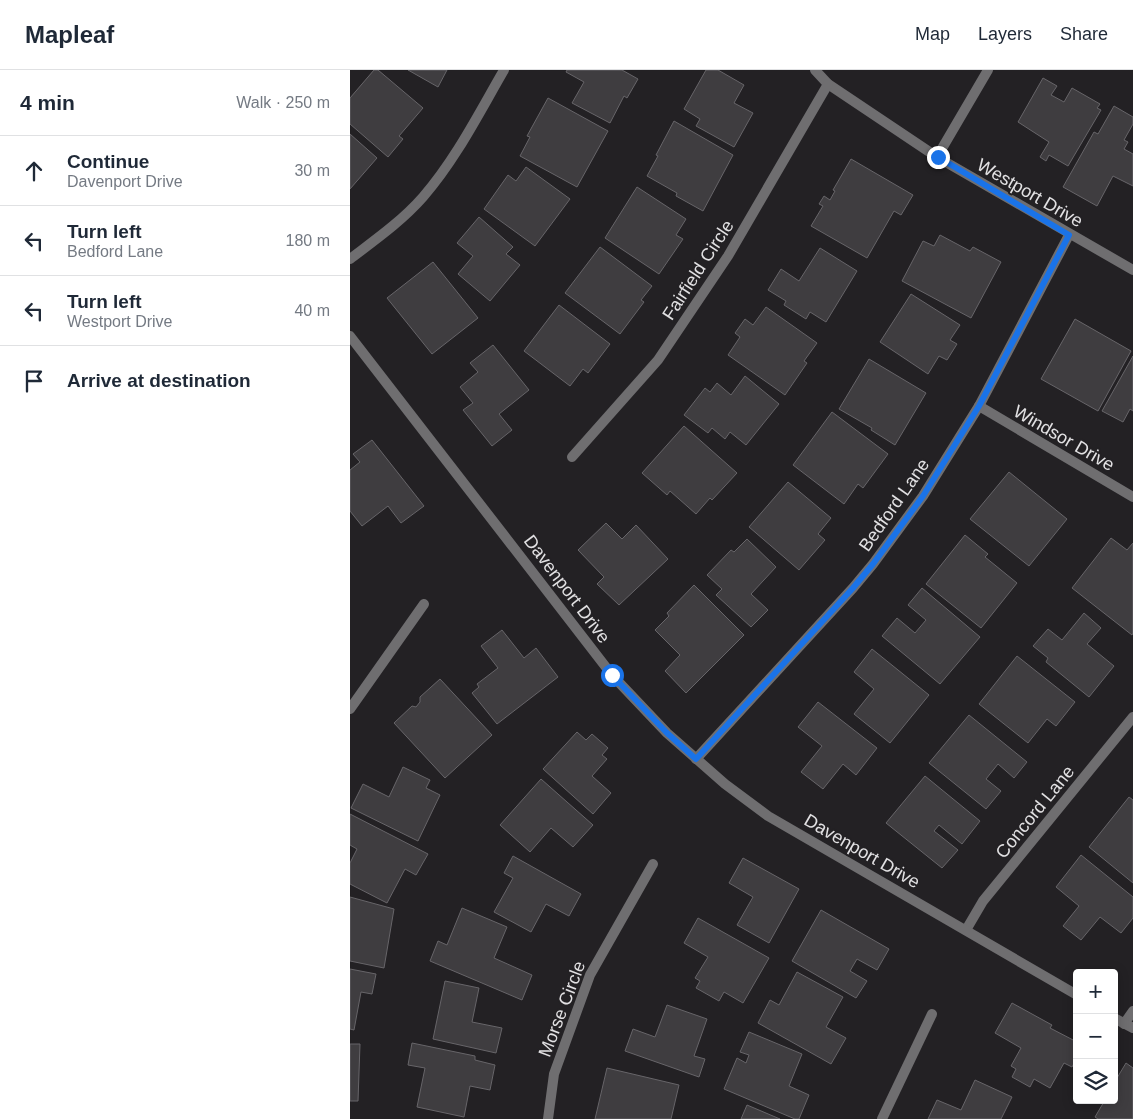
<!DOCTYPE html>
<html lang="en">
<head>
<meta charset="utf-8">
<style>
  body { margin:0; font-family:Arial,sans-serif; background:#f2f2f3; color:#1f2937 }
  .controls { position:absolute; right:15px; bottom:15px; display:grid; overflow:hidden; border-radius:5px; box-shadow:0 2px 12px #0003 }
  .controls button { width:45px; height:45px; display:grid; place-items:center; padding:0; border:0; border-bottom:1px solid #e0e1e3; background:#fff; color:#1f2937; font:25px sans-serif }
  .stop { position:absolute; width:15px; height:15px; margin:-11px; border:4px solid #1a73e8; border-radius:50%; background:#fff }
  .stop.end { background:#1a73e8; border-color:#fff; box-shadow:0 1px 5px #0008 }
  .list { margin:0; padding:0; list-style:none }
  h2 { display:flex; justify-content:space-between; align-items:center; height:65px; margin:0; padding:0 20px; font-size:21px }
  h2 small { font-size:16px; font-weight:400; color:#747a83 }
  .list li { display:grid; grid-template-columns:32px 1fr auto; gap:15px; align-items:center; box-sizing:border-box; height:70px; padding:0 20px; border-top:1px solid #e0e1e3 }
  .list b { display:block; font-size:19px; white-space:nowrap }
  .list p { margin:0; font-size:16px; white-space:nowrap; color:#747a83 }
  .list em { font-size:16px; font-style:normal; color:#747a83 }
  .icon { flex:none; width:28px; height:28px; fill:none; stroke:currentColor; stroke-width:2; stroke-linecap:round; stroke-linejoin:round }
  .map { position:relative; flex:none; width:783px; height:1049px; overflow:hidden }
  header { display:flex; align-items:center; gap:30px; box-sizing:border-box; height:70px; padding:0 25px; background:#fff; border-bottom:1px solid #e0e1e3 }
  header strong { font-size:24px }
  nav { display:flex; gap:28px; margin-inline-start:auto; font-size:18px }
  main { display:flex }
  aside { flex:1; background:#fff }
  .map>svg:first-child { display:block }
</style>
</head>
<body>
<header>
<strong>Mapleaf</strong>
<nav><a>Map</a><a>Layers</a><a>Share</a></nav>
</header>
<main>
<aside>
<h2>4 min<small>Walk · 250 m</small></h2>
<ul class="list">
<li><svg class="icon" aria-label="ahead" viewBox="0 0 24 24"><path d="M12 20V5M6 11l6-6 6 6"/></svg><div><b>Continue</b><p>Davenport Drive</p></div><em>30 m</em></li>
<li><svg class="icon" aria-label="left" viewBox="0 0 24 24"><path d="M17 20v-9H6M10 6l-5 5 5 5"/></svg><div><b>Turn left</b><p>Bedford Lane</p></div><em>180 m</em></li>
<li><svg class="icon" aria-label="left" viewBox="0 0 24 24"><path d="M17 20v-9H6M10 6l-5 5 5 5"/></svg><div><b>Turn left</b><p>Westport Drive</p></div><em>40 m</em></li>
<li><svg class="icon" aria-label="arrive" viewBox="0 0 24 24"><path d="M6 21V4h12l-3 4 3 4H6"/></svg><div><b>Arrive at destination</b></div></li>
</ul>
</aside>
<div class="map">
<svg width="783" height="1049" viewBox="0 0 783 1049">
  <rect width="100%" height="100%" fill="#232124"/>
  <g fill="#3f3d40" stroke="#676569">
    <path d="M24,0H28L73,38L49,66L53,69L38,87L0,54V28Z"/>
    <path d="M58,0H97L88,17Z"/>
    <path d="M217,0H272L288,9L277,28L274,26L260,53L222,33L234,12L216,2Z"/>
    <path d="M356,0H368L394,15L384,33L403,43L384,77L346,56L350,49L334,39Z"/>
    <path d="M693,8L707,16L701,25L714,32L722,18L750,34L747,38L751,40L718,96L699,85L696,91L690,87L699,72L668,52Z"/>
    <path d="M198,28L258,61L227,117L170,86L180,67L177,66Z"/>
    <path d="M764,36L783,47V54L774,70L778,72L774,79L783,84V116L763,106L747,136L713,117L744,62L748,64Z"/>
    <path d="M324,51L383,85L353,141L326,126L327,123L297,106L308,86L306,85Z"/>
    <path d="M0,64L27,88L0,119Z"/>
    <path d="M501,89L563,125L551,145L544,141L517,188L461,156L473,136L469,134L474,126L480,130L485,121L483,120Z"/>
    <path d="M176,97L220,129L185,176L134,139L158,105L166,111Z"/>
    <path d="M287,117L336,149L326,165L333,169L309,204L255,168Z"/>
    <path d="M129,147L163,177L156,184L170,195L140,231L108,204L123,186L107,173Z"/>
    <path d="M590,165L620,181L623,177L651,192L621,248L552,211L573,171L584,176Z"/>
    <path d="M250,177L302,216L291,230L294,232L270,264L215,223Z"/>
    <path d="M470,178L507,201L476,252L460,242L456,249L434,235L436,231L418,220L431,199L449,211Z"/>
    <path d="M83,192L128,248L82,284L37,228Z"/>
    <path d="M561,224L610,255L600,270L607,274L597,290L589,286L578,304L530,272Z"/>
    <path d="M209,235L260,274L238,303L233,299L220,316L174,281Z"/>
    <path d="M416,237L467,273L454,291L457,293L435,325L378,285L390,267L385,263L395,249L403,255Z"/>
    <path d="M725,249L781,281L748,341L691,309Z"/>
    <path d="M143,275L179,320L149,344L162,360L142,376L113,340L123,333L110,317L128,302L120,293Z"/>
    <path d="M783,286V341L780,339L773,352L752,341Z"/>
    <path d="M519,289L576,323L545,375L521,360L522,358L489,339Z"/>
    <path d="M395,306L429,334L396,375L380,362L375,369L362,358L358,363L334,345L355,318L360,322L367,313L381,325Z"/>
    <path d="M482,342L538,384L513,418L508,414L494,434L443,395Z"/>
    <path d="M334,356L387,403L362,430L360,428L346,444L320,421L317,425L292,403Z"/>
    <path d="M22,370L74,436L51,453L38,436L12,456L0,441V400L10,392L3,384Z"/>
    <path d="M659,402L717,449L679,496L620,449Z"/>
    <path d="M438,412L481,448L468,464L475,470L449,500L399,457Z"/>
    <path d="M256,453L272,469L286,455L318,489L269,535L247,514L254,507L228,480Z"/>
    <path d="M615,465L638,484L635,487L667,513L631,558L576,514Z"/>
    <path d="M761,468L777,480L783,473V563L782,565L722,518Z"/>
    <path d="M397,469L426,497L401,524L418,540L401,557L366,525L372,519L357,505L381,480L384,482Z"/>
    <path d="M344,515L394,565L336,623L315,601L330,585L305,560L319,546L317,543Z"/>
    <path d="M572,518L630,567L590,614L532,566L547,548L565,563L576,550L558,535Z"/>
    <path d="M734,543L751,558L737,574L764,596L739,627L696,592L698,588L683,576L698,559L712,570Z"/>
    <path d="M152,560L174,588L186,578L208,607L147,654L122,623L129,617L127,614L148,598L131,576Z"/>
    <path d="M522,579L579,625L540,673L504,644L524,619L504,602Z"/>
    <path d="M667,586L725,632L706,656L697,649L678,673L629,634Z"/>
    <path d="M90,609L142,665L95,708L44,653L62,636L66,637L70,632V627Z"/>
    <path d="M468,632L527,678L506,705L493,694L473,719L451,702L472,676L448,657Z"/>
    <path d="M619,645L677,692L664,708L648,694L636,709L651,721L636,739L579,693Z"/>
    <path d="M227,662L236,670L242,664L258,678L252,685L257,689L242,706L261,723L243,744L193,699Z"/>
    <path d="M53,697L80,710L76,718L90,725L68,771L1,738L13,714L39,727Z"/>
    <path d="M575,706L630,751L612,774L589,755L584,761L608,780L592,798L536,753Z"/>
    <path d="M191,709L243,755L223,777L201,758L180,782L150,755Z"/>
    <path d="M779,727L783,730V813L739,777Z"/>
    <path d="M0,744L78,784L66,805L55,799L37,833L0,814V793L7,779L0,775Z"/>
    <path d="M731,785L783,827V848L771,863L750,847L731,870L713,856L729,836L706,817Z"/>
    <path d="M163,786L231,824L219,846L196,834L181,862L144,842L163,808L154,803Z"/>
    <path d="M393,788L449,819L419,873L387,855L403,827L379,813Z"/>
    <path d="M0,827L44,839L34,898L0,891Z"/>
    <path d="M112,838L157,857L144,888L182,905L172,930L80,891L88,871L97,875Z"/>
    <path d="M471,840L539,879L527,900L507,889L500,901L517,911L506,928L442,891Z"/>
    <path d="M348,848L419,888L393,933L374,922L369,931L346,918L350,911L345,908L358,887L334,873Z"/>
    <path d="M0,899L26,904L22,924L11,922L4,960L0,959Z"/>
    <path d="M447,902L493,927L476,957L496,968L481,994L408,953L420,930L429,935Z"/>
    <path d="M95,911L129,918L122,952L152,958L146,983L83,969Z"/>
    <path d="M662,933L702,955L700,958L727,972V988L722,997L714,993L700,1018L684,1009L680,1017L662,1007L666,999L661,996L671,978L645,963Z"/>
    <path d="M317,935L357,949L344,986L355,989L349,1007L275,981L283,959L305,967Z"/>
    <path d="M399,962L452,984L439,1016L459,1025L449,1049H445L374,1019L387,988L396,993L399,985L390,982Z"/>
    <path d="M62,973L125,986V990L145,995L140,1020L120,1016L114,1047L67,1037L75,998L58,995Z"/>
    <path d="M0,974H10L8,1031H0Z"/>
    <path d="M776,993L783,998V1049H748L745,1047L755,1030H764V1013Z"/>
    <path d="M257,998L329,1015L321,1049H245Z"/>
    <path d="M625,1010L662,1027L651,1049H578L587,1030L611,1040Z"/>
    <path d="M397,1035L430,1049H391Z"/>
  </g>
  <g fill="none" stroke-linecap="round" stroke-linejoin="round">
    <g stroke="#6f6e70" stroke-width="10">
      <path d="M465,0L478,14L587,87L783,200"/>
      <path d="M587,87L638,0"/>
      <path d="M0,189C25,170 52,151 73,127C106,89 129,43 154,0"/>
      <path d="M629,336L783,427"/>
      <path d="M222,387L308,290L378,186L478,14"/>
      <path d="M0,639L74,534"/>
      <path d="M346,689L503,518L523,494L573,426L629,336L719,165"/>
      <path d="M616,860L633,831L783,647"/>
      <path d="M774,954L783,941"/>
      <path d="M198,1049L204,1004L240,905L303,794"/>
      <path d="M532,1049L582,944"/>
    </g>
    <g stroke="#6f6e70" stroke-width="10">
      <path d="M0,266L262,605L317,663L375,714L418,746L727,925"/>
      <path d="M764,948L783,958"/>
    </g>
  </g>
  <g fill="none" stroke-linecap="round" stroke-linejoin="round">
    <path stroke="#1a73e8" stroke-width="6" d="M262,605L317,663L346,689L503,518L523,494L573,426L629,336L719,165L588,87"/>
  </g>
  <g text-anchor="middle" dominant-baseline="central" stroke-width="4" stroke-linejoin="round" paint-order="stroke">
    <g font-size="18" fill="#e2e1e3" stroke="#232124">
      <text transform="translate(680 123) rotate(30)">Westport Drive</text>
      <text transform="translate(348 200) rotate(-57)">Fairfield Circle</text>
      <text transform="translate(714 368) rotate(30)">Windsor Drive</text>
      <text transform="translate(544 435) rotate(-55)">Bedford Lane</text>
      <text transform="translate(217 519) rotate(53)">Davenport Drive</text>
      <text transform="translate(685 742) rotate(-51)">Concord Lane</text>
      <text transform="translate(512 781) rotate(30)">Davenport Drive</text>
      <text transform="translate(212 939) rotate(-69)">Morse Circle</text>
    </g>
  </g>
</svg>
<div class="controls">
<button>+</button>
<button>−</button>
<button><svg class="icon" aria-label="layers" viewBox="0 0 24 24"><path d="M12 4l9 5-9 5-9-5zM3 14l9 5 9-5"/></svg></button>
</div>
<div class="stop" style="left:262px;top:605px"></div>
<div class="stop end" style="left:588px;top:87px"></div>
</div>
</main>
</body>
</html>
